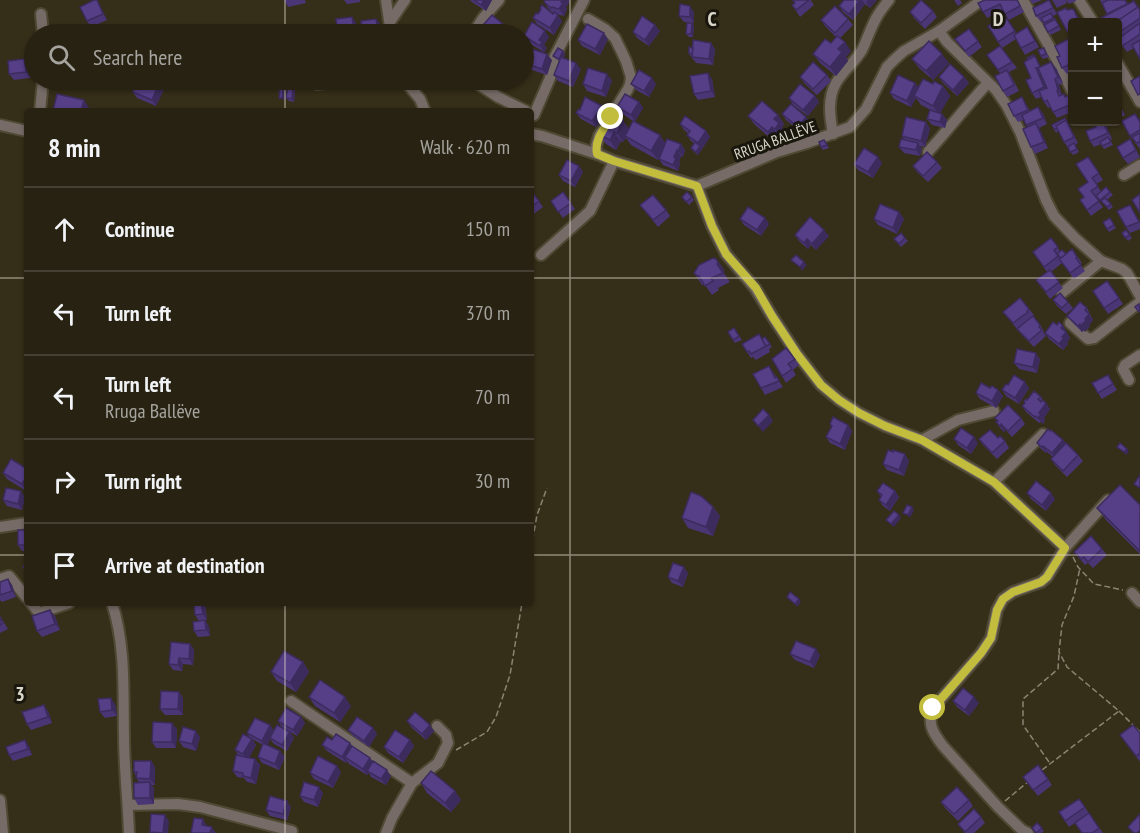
<!DOCTYPE html>
<html lang="en">
<head>
<meta charset="utf-8">
<style>
  body { margin:0; font-family:"PT Sans Narrow",sans-serif; background:#342f20; color:#f1f3f6 }
  .controls { position:absolute; right:18px; top:18px; display:grid; overflow:hidden; border-radius:6px; box-shadow:0 2px 4px #0004 }
  .controls button { width:54px; height:54px; display:grid; place-items:center; padding:0; border:0; border-bottom:2px solid #443f32; background:#282212; color:#f1f3f6; font:30px sans-serif }
  .stop { position:absolute; width:18px; height:18px; margin:-14px; border:4px solid #c3bd3e; border-radius:50%; background:#fff }
  .stop.end { background:#c3bd3e; border-color:#fff; box-shadow:0 2px 6px #0008 }
  .list { margin:0; padding:0; list-style:none }
  h2 { display:flex; justify-content:space-between; align-items:center; height:78px; margin:0; padding:0 24px; font-size:26px }
  h2 small { font-size:20px; font-weight:400; color:#a5a49f }
  .list li { display:grid; grid-template-columns:39px 1fr auto; gap:18px; align-items:center; box-sizing:border-box; height:84px; padding:0 24px; border-top:2px solid #443f32 }
  .list b { display:block; font-size:22px; white-space:nowrap }
  .list p { margin:0; font-size:20px; white-space:nowrap; color:#a5a49f }
  .list em { font-size:20px; font-style:normal; color:#a5a49f }
  .icon { flex:none; width:33px; height:33px; fill:none; stroke:currentColor; stroke-width:2; stroke-linecap:round; stroke-linejoin:round }
  .map { position:relative; flex:none; width:1140px; height:833px; overflow:hidden }
  .search { position:absolute; background:#282212; box-shadow:0 2px 4px #0004; left:24px; top:24px; width:510px; height:66px; display:flex; align-items:center; gap:15px; box-sizing:border-box; padding:0 21px; border-radius:33px; color:#a5a49f; font-size:22px }
  .panel { position:absolute; background:#282212; box-shadow:0 2px 4px #0004; left:24px; top:108px; width:510px; height:498px; border-radius:6px }
  .map>svg:first-child { display:block }
</style>
</head>
<body>
<div class="map">
<svg width="1140" height="833" viewBox="0 0 1140 833">
  <rect width="100%" height="100%" fill="#352e18"/>
  <g fill="none" stroke-linecap="round" stroke-linejoin="round">
    <defs>
      <g id="minor">
        <path d="M386,0L391,34"/>
        <path d="M1023,0L1058,62L1072,91"/>
        <path d="M1079,0L1093,22"/>
        <path d="M41,14L43,34"/>
        <path d="M588,19L605,29L615,38L626,61L631,77L630,84L628,89L599,136L596,146L597,154"/>
        <path d="M390,22L405,0"/>
        <path d="M939,31L947,42L996,90L1007,106L1020,132L1046,200L1054,216L1075,238L1101,261L1122,269L1127,273L1140,296"/>
        <path d="M473,34L483,18L499,0"/>
        <path d="M1118,64L1140,102"/>
        <path d="M404,80L420,99L425,111"/>
        <path d="M472,80L498,97L526,111"/>
        <path d="M317,84L354,80"/>
        <path d="M40,111L43,80"/>
        <path d="M534,115L550,78L554,58L584,0"/>
        <path d="M0,125L27,131"/>
        <path d="M531,134L542,136L597,154L614,161L697,186L777,152L807,143L850,127L866,109L887,67L895,59L904,51L939,31L982,0"/>
        <path d="M833,134C830,118 827,99 836,83C843,71 855,62 862,50C868,38 871,26 878,15C881,10 885,5 889,0"/>
        <path d="M928,152C949,129 967,105 988,83"/>
        <path d="M1124,175L1140,165"/>
        <path d="M697,186L712,226L726,254L755,288L772,316L797,354L821,385L839,400L859,413L885,426L922,440L994,482L1065,548"/>
        <path d="M541,255L590,211L614,161"/>
        <path d="M1062,293L1101,261"/>
        <path d="M1070,323L1088,339L1094,338L1140,302"/>
        <path d="M1129,380L1123,369L1125,365L1140,355"/>
        <path d="M922,440L958,420L994,411"/>
        <path d="M994,482L1043,434"/>
        <path d="M0,527L27,523"/>
        <path d="M0,579L9,576L27,598"/>
        <path d="M1132,593L1140,602"/>
        <path d="M31,603L39,613L69,603"/>
        <path d="M112,603C126,646 123,692 124,736C124,768 128,801 129,833"/>
        <path d="M291,701L412,783"/>
        <path d="M0,800L3,833"/>
        <path d="M128,805L178,804L200,807L292,831"/>
        <path d="M386,833L392,818L412,783L438,763L448,743L446,735L437,726"/>
        <path d="M1028,833L1022,830L998,807L943,746C933,733 927,724 933,708L981,653L991,638L997,610L1003,599L1013,592L1041,582L1047,577L1065,548L1108,500"/>
      </g>
    </defs>
    <use href="#minor" stroke="#4f4934" stroke-width="14"/>
    <g stroke="#8a8473" stroke-width="1.5" stroke-dasharray="6 3" stroke-linecap="butt">
      <path d="M531,549L537,515L547,488"/>
      <path d="M1073,557L1078,567L1094,584L1123,590"/>
      <path d="M1119,711L1133,725"/>
      <path d="M1136,728L1140,732"/>
      <path d="M456,750L487,732L496,717L510,675L522,603"/>
      <path d="M1049,762L1023,725V699L1058,669L1059,653"/>
      <path d="M1042,770L1119,711L1067,667L1059,652L1062,625L1074,596L1080,568"/>
      <path d="M1005,801L1029,781"/>
    </g>
    <use href="#minor" stroke="#766b66" stroke-width="10"/>
  </g>
  <g fill="#4a3674" fill-rule="evenodd">
    <path d="M97,0L107,20L91,27L87,21Z"/>
    <path d="M284,0H305L306,3L288,7Z"/>
    <path d="M344,0H360V2L347,4Z"/>
    <path d="M470,0H492L486,11L472,2Z"/>
    <path d="M792,0H812L811,1L814,5L800,17L792,5L795,3Z"/>
    <path d="M844,0H877L870,8L865,4L853,20L843,12L839,6Z"/>
    <path d="M954,0H960L962,3L958,6Z"/>
    <path d="M1018,0L1024,12L1009,20L1003,10L987,18L978,3Z"/>
    <path d="M1030,0H1042L1033,4Z"/>
    <path d="M1049,0L1057,14L1053,16L1061,30L1050,35L1042,21L1041,22L1036,16Z"/>
    <path d="M1052,0H1066L1067,3L1057,8Z"/>
    <path d="M1066,0H1076V1L1069,4Z"/>
    <path d="M1100,0H1126L1128,4L1140,9V59L1134,48L1127,52L1121,44L1118,47V22H1096L1108,15Z"/>
    <path d="M570,1L566,7L567,9L564,16L556,14L562,21L554,35L537,24L533,18L538,14L541,10L540,8L553,14V13L548,8L544,2Z"/>
    <path d="M1068,10H1074L1081,22H1072V37H1071L1067,31Z"/>
    <path d="M933,11L937,17L925,29L914,18L910,12Z"/>
    <path d="M694,12V23L684,22L679,16Z"/>
    <path d="M1005,16L1016,34L1031,33L1039,47L1025,55L1016,39L1002,48L988,26Z"/>
    <path d="M848,19L853,25L840,38L851,51L846,57L848,61L836,76L820,63L813,54L831,43L836,37L825,26L821,20Z"/>
    <path d="M692,23L694,26L693,37H689L686,34Z"/>
    <path d="M381,25L382,34H363L362,33Z"/>
    <path d="M483,25L508,31L505,34H492L488,31Z"/>
    <path d="M969,29L982,47L969,57L955,39Z"/>
    <path d="M660,31L649,46L637,38L633,32Z"/>
    <path d="M524,36L549,37L544,45L547,48L544,52L527,42Z"/>
    <path d="M608,39L600,55L582,46L578,40Z"/>
    <path d="M1072,41V78L1069,72L1067,74L1062,68L1071,42Z"/>
    <path d="M711,43L715,49L713,65L696,63L689,54L693,48Z"/>
    <path d="M1000,46L1017,68L1009,72L1019,91L1007,97L1003,91L1000,73L987,55Z"/>
    <path d="M1044,48L1049,57L1043,59L1041,56Z"/>
    <path d="M563,51L565,54L563,58L581,69L573,87L558,81L554,75L560,61L556,59L553,56Z"/>
    <path d="M524,55L552,60L547,75L526,68L524,65Z"/>
    <path d="M1035,56L1041,67L1056,68L1063,83L1059,85L1062,95L1066,97L1070,95L1072,98V112L1057,118L1050,107L1048,108L1041,97L1036,99L1032,93L1031,78ZM1041,74L1047,88H1046L1040,75Z"/>
    <path d="M24,59L29,65L30,78L14,80L9,74Z"/>
    <path d="M912,59L949,63L933,80L919,68Z"/>
    <path d="M827,75L831,81L817,95L804,83L800,77Z"/>
    <path d="M939,77H964L969,83L957,96L943,83Z"/>
    <path d="M712,79L715,97L698,100L694,94Z"/>
    <path d="M75,80H94L95,84L79,88Z"/>
    <path d="M430,80H455V83H433Z"/>
    <path d="M612,80L606,97L587,91L583,84Z"/>
    <path d="M915,83L919,88L933,84L943,86L950,96L940,113L942,114L947,120L945,128L932,125L927,119L933,111L921,105L916,98L911,107L894,99L890,93Z"/>
    <path d="M631,84H656L649,97L636,90Z"/>
    <path d="M164,89L156,106L137,98L133,92Z"/>
    <path d="M295,90L294,102L289,101L286,98Z"/>
    <path d="M815,96L819,102L808,116L793,105L789,98Z"/>
    <path d="M1022,97L1030,111L1043,113L1047,124L1039,128L1048,148L1035,154L1031,147L1028,127L1024,120L1018,122L1014,116Z"/>
    <path d="M639,102L643,108L635,121L665,143L681,144L685,150L683,157L681,156L679,162L680,164L678,171L663,165L659,159L662,152L658,160L631,145L626,138L623,142L621,141L616,150L606,144L600,135L604,128L601,125L603,122L601,120L596,127L581,119L576,113L615,110L629,129L633,121L621,113L617,107Z"/>
    <path d="M1118,102L1125,115L1118,119Z"/>
    <path d="M782,114L811,123L802,133L786,120Z"/>
    <path d="M1135,114L1140,120V149L1130,136Z"/>
    <path d="M778,115L784,124L782,127L786,133L781,138L779,136L774,141L755,125L748,116Z"/>
    <path d="M1067,121L1078,143L1075,145L1079,152L1073,155L1064,142L1058,131L1056,133L1054,129Z"/>
    <path d="M1104,122L1112,139L1110,140L1113,145L1104,149L1101,144L1094,147L1090,141L1096,127Z"/>
    <path d="M680,124L706,131L710,137L698,155L693,151L691,148L694,143L691,141L687,135L688,133L684,130Z"/>
    <path d="M930,128L925,147L920,146L922,149L920,156L904,153L899,147L904,140L902,136Z"/>
    <path d="M1130,139L1140,157L1128,164L1123,158Z"/>
    <path d="M826,143L829,148L823,150L821,147Z"/>
    <path d="M1088,157L1103,180L1096,184L1101,191L1106,187L1113,195L1107,200L1113,207L1109,210L1097,196L1095,197L1103,207L1091,216L1080,200L1084,197L1088,182Z"/>
    <path d="M937,162L942,168L928,182L917,172L913,166Z"/>
    <path d="M882,163L873,178L858,170L854,164Z"/>
    <path d="M579,166L583,172L575,187L563,181L559,175Z"/>
    <path d="M531,191L543,207L531,216Z"/>
    <path d="M563,192L575,209L563,218L551,201Z"/>
    <path d="M682,197H692L694,200L689,205Z"/>
    <path d="M640,205L666,210L670,216L658,227Z"/>
    <path d="M1130,205L1140,222V229L1130,233L1126,227Z"/>
    <path d="M899,212L904,219L897,234L878,225L874,219Z"/>
    <path d="M765,218L769,224L761,236L744,225L740,219Z"/>
    <path d="M1110,218L1116,228L1109,232L1103,222Z"/>
    <path d="M1126,230L1132,238L1128,241L1122,233Z"/>
    <path d="M901,233L908,241L901,247L894,239Z"/>
    <path d="M795,235L829,236L816,250L811,245L808,249L799,241Z"/>
    <path d="M1051,238L1060,251L1066,254L1072,249L1082,263L1080,264L1085,271L1074,279L1062,263L1051,272L1063,288L1050,299L1036,280L1047,272L1033,252Z"/>
    <path d="M716,259L723,268L724,271V273L730,282L718,288L719,290L712,295L705,285H702L694,273Z"/>
    <path d="M1107,281L1123,304L1108,314L1093,291Z"/>
    <path d="M1053,300L1068,302L1073,308L1066,314L1057,306Z"/>
    <path d="M1087,308L1093,320L1089,325L1090,326L1085,332L1084,330L1082,332L1072,322L1067,316Z"/>
    <path d="M1029,309L1034,315L1031,317L1040,325L1044,331L1043,332L1046,336L1034,347L1022,335L1003,312Z"/>
    <path d="M1057,325L1063,326L1070,338L1067,343L1068,344L1063,350L1049,339L1045,333Z"/>
    <path d="M734,328L742,340L735,343L728,332Z"/>
    <path d="M759,334L763,339L765,337L772,347L769,349L770,352L756,360L753,357L751,358L747,352Z"/>
    <path d="M786,348L799,365L793,370L796,375L786,383L782,376Z"/>
    <path d="M1040,359L1037,373L1019,369L1014,363Z"/>
    <path d="M769,366L783,387L765,395L761,388Z"/>
    <path d="M1108,375L1117,390L1102,399L1098,393Z"/>
    <path d="M990,388L998,390L1003,396L996,408L980,399L976,393Z"/>
    <path d="M1029,388L1019,404L1006,396L1002,390Z"/>
    <path d="M1041,397L1050,409L1044,418L1045,420L1043,424L1041,422L1039,423L1026,412L1022,406L1027,400Z"/>
    <path d="M995,418H1021L1025,424L1012,437L1006,430L1004,432L1000,428L996,422L997,421Z"/>
    <path d="M830,424L848,425L852,431L845,450L830,443L826,437L831,427Z"/>
    <path d="M998,438L1005,441L1009,448L997,459L983,445L979,439Z"/>
    <path d="M954,439L978,443L971,454L958,445Z"/>
    <path d="M1063,440L1078,455L1083,461L1067,477L1055,465L1051,459L1053,457L1047,452L1046,453L1041,449L1037,443Z"/>
    <path d="M893,452L909,461L904,476L887,470L883,464Z"/>
    <path d="M27,469L26,491L7,479L3,473Z"/>
    <path d="M877,491H895L899,497L890,511L883,506L879,500L881,497Z"/>
    <path d="M1027,493L1055,499L1046,511L1031,499Z"/>
    <path d="M25,497L22,510L7,506L3,500Z"/>
    <path d="M1140,505V554L1106,520L1097,508Z"/>
    <path d="M713,507L720,516L713,536L688,528L682,518Z"/>
    <path d="M27,530V551H22L18,545Z"/>
    <path d="M1102,549L1107,555L1093,568L1088,563L1085,565L1074,552Z"/>
    <path d="M688,573L683,587L672,583L668,577Z"/>
    <path d="M8,579L12,585L16,597L2,602L0,600V582Z"/>
    <path d="M205,604L207,620L199,621L195,615Z"/>
    <path d="M0,616L8,629L0,633Z"/>
    <path d="M55,616L60,630L42,637L37,631Z"/>
    <path d="M205,620L209,627L210,636L198,637L194,631Z"/>
    <path d="M190,644L194,650L193,665L183,664L182,671L173,670L169,664Z"/>
    <path d="M790,654L820,655L814,668L795,660Z"/>
    <path d="M303,662L309,672L296,692L277,681L271,672Z"/>
    <path d="M179,692L183,698V715H165L160,709Z"/>
    <path d="M309,697L351,706L340,722L315,706Z"/>
    <path d="M953,701L979,703L969,716L957,707Z"/>
    <path d="M115,704L117,716L105,718L100,712Z"/>
    <path d="M48,711L52,723L31,730L27,724Z"/>
    <path d="M301,717L305,723L297,736L282,727L278,721Z"/>
    <path d="M407,721L434,731L426,740L412,728Z"/>
    <path d="M270,725L274,731L290,732L294,738L287,751L274,744L270,739L267,745L285,757L279,770L262,763L258,757L263,745L252,739L256,745L249,758L255,759L260,765L256,784L247,782L244,778L237,777L233,771L239,756L235,750L251,739L247,733Z"/>
    <path d="M373,728L377,734L369,747L353,736L348,730Z"/>
    <path d="M177,729L176,748H156L152,742Z"/>
    <path d="M1140,733V762L1120,735Z"/>
    <path d="M200,737L196,751L183,747L179,741Z"/>
    <path d="M332,740L353,747L370,758L373,762L391,776L386,785L371,777L369,773L367,775L349,764L347,761L346,763L327,751L322,745Z"/>
    <path d="M410,740L414,746L403,763L388,753L384,747Z"/>
    <path d="M29,746L32,755L13,761L9,755Z"/>
    <path d="M151,761L155,767V785H151L154,788V804L138,805L134,798L139,783L134,772Z"/>
    <path d="M1038,765L1052,785L1038,796L1023,777Z"/>
    <path d="M341,772L333,788L314,779L310,773Z"/>
    <path d="M421,783L455,791L461,800L451,812L427,793Z"/>
    <path d="M323,793L318,807L304,802L300,796Z"/>
    <path d="M1079,799L1103,833H1082L1075,823L1069,827L1059,812Z"/>
    <path d="M969,800L973,806L958,821L945,808L941,802Z"/>
    <path d="M291,807L287,820L270,816L266,810Z"/>
    <path d="M981,817L985,823L974,833H965L958,824Z"/>
    <path d="M1037,823L1044,831L1041,833H1035Z"/>
  </g>
  <g fill="#3c2c5e">
    <path d="M97,0L100,5L107,20L103,14Z"/>
    <path d="M484,0H492L486,11L481,5Z"/>
    <path d="M562,0H569L570,1L566,7L567,9L564,16L559,9Z"/>
    <path d="M860,0H862L865,4L853,20L849,14Z"/>
    <path d="M868,0H877L870,8L866,2Z"/>
    <path d="M690,6L694,12V23L690,17Z"/>
    <path d="M558,15L562,21L554,35L550,28Z"/>
    <path d="M352,17L356,23L358,34H355Z"/>
    <path d="M376,19L381,25L382,34H381L378,30Z"/>
    <path d="M692,23L694,26L693,37L691,34Z"/>
    <path d="M504,25L508,31L505,34H496Z"/>
    <path d="M655,25L660,31L649,46L645,40Z"/>
    <path d="M545,31L549,37L544,45L547,48L544,52L540,46L539,40Z"/>
    <path d="M604,33L608,39L600,55L595,49Z"/>
    <path d="M845,42L851,51L846,57L848,61L836,76L830,67L838,49Z"/>
    <path d="M711,43L715,49L713,65L709,59Z"/>
    <path d="M563,51L565,54L561,62L559,59Z"/>
    <path d="M547,54L552,60L547,75L542,69Z"/>
    <path d="M942,54L949,63L933,80L926,71Z"/>
    <path d="M24,59L29,65L30,78L26,72Z"/>
    <path d="M1051,62L1056,68L1063,83L1058,77Z"/>
    <path d="M576,63L581,69L573,87L569,81Z"/>
    <path d="M1036,68L1040,75L1049,93L1044,87Z"/>
    <path d="M708,73L712,79L715,97L711,91Z"/>
    <path d="M607,74L612,80L606,97L602,91Z"/>
    <path d="M964,77L969,83L957,96L953,90Z"/>
    <path d="M652,78L656,84L649,97L644,91Z"/>
    <path d="M1055,79L1059,85L1062,96L1058,90Z"/>
    <path d="M278,80H280L279,92L277,89Z"/>
    <path d="M284,82L286,85L284,101L282,98Z"/>
    <path d="M159,83L164,89L156,106L152,100Z"/>
    <path d="M915,83L920,90L914,96L916,98L911,107L907,101Z"/>
    <path d="M943,86L950,96L939,115L933,106Z"/>
    <path d="M293,87L295,90L294,102L292,99Z"/>
    <path d="M815,96L819,102L808,116L803,110Z"/>
    <path d="M84,100L90,109V111H81Z"/>
    <path d="M639,102L643,108L635,122L631,115Z"/>
    <path d="M602,106L606,112L596,127L592,121Z"/>
    <path d="M1038,107L1043,113L1047,124L1043,118Z"/>
    <path d="M615,110L622,119L620,123L613,114Z"/>
    <path d="M942,114L947,120L945,128L940,122Z"/>
    <path d="M778,115L784,124L782,127L786,133L781,138L775,129L774,119Z"/>
    <path d="M806,117L811,123L802,133L798,127Z"/>
    <path d="M1066,120L1070,127L1078,143L1074,137Z"/>
    <path d="M623,121L630,130L623,142L617,133Z"/>
    <path d="M926,122L930,128L925,147L921,141Z"/>
    <path d="M1103,122H1105L1112,139L1108,133Z"/>
    <path d="M1036,123L1040,129L1048,148L1044,142Z"/>
    <path d="M772,127L779,136L774,141L768,132Z"/>
    <path d="M706,131L710,137L698,155L696,152L700,146L698,143Z"/>
    <path d="M614,132L621,141L616,150L610,140Z"/>
    <path d="M660,135L666,144L658,160L651,151Z"/>
    <path d="M918,143L922,149L920,156L916,150Z"/>
    <path d="M681,144L685,150L683,157L678,151Z"/>
    <path d="M677,150L681,156L679,162L680,164L678,171L673,165L674,157Z"/>
    <path d="M878,157L882,163L873,178L868,172Z"/>
    <path d="M579,166L583,172L575,187L571,181Z"/>
    <path d="M899,212L904,219L897,234L893,228Z"/>
    <path d="M765,218L769,224L761,236L757,230Z"/>
    <path d="M824,230L829,236L816,250L812,244Z"/>
    <path d="M807,239L811,245L808,249L804,243Z"/>
    <path d="M716,259L723,268L724,271V273L730,282L717,264Z"/>
    <path d="M804,262L807,265L802,271L800,267Z"/>
    <path d="M1089,314L1093,320L1089,325L1090,326L1085,332L1081,326L1085,319Z"/>
    <path d="M1080,324L1084,330L1082,332L1078,326Z"/>
    <path d="M1063,326L1070,338L1067,343L1068,344L1063,350L1059,344L1062,337L1061,328Z"/>
    <path d="M1036,353L1040,359L1037,373L1033,367Z"/>
    <path d="M1025,382L1029,388L1019,404L1015,398Z"/>
    <path d="M998,390L1003,396L996,408L992,401Z"/>
    <path d="M1046,403L1050,409L1044,418L1045,420L1043,424L1038,418L1039,413Z"/>
    <path d="M769,415L773,421L763,432L758,426Z"/>
    <path d="M1001,424L1006,430L1004,432L1000,426Z"/>
    <path d="M848,425L852,431L845,450L840,444Z"/>
    <path d="M974,437L978,443L971,454L967,448Z"/>
    <path d="M1063,440L1068,446L1056,460L1052,453Z"/>
    <path d="M1043,446L1047,452L1046,453L1042,447Z"/>
    <path d="M1127,449L1129,452L1126,455L1124,452Z"/>
    <path d="M905,454L909,461L904,476L899,470Z"/>
    <path d="M27,476V490L26,491L22,484Z"/>
    <path d="M21,491L25,497L22,510L18,504Z"/>
    <path d="M895,491L899,497L890,511L886,505Z"/>
    <path d="M1051,493L1055,499L1046,511L1042,505Z"/>
    <path d="M713,507L720,516L713,536L706,527Z"/>
    <path d="M912,507L914,510L910,518L908,515Z"/>
    <path d="M899,515L901,518L894,527L891,524Z"/>
    <path d="M684,567L688,573L683,587L678,581Z"/>
    <path d="M8,579L12,585L16,597L12,591Z"/>
    <path d="M799,599L801,602L797,607L795,604Z"/>
    <path d="M201,603H204L205,604L207,620L203,614Z"/>
    <path d="M50,610L55,616L60,630L55,624Z"/>
    <path d="M205,620L209,627L210,636L206,630Z"/>
    <path d="M190,644L194,650L193,665L189,659Z"/>
    <path d="M816,649L820,655L814,668L810,662Z"/>
    <path d="M179,658L183,664L182,671L178,665Z"/>
    <path d="M303,662L309,672L296,692L290,683Z"/>
    <path d="M179,692L183,698V715L178,709Z"/>
    <path d="M345,697L351,706L340,722L334,713Z"/>
    <path d="M974,697L979,703L969,716L965,710Z"/>
    <path d="M111,698L115,704L117,716L112,710Z"/>
    <path d="M44,705L48,711L52,723L48,717Z"/>
    <path d="M301,717L305,723L297,736L293,730Z"/>
    <path d="M172,723L177,729L176,748L172,742Z"/>
    <path d="M270,725L274,731L267,747L262,741Z"/>
    <path d="M430,725L434,731L426,740L422,734Z"/>
    <path d="M373,728L377,734L369,747L364,741Z"/>
    <path d="M196,731L200,737L196,751L192,744Z"/>
    <path d="M290,732L294,738L287,751L282,745Z"/>
    <path d="M252,739L256,745L248,760L243,754Z"/>
    <path d="M25,740L29,746L32,755L28,749Z"/>
    <path d="M410,740L414,746L403,763L399,757Z"/>
    <path d="M350,743L355,749L345,757L347,761L346,763L342,757Z"/>
    <path d="M280,751L285,757L279,770L275,764Z"/>
    <path d="M370,758L375,764L367,771L369,773L367,775L363,769Z"/>
    <path d="M255,759L260,765L256,784L251,778Z"/>
    <path d="M151,761L155,767V785L150,779Z"/>
    <path d="M337,766L341,772L333,788L328,782Z"/>
    <path d="M387,770L391,776L386,785L381,779Z"/>
    <path d="M150,782L154,788V804L150,798Z"/>
    <path d="M319,787L323,793L318,807L314,800Z"/>
    <path d="M455,791L461,800L451,812L445,803Z"/>
    <path d="M287,801L291,807L287,820L283,814Z"/>
    <path d="M165,815L169,821L168,833H163Z"/>
    <path d="M203,819L207,826L206,831L202,825Z"/>
    <path d="M212,827L216,833H210Z"/>
  </g>
  <g fill="#563f87" stroke="#3c2c5e" stroke-width="1.5">
    <path d="M94,0H97L103,14L87,21L80,7Z"/>
    <path d="M474,0H484L481,5Z"/>
    <path d="M545,0H562L561,2L563,3L559,9L552,7L551,8L544,2Z"/>
    <path d="M793,0H809L796,10L792,5L795,3Z"/>
    <path d="M844,0H860L849,14L839,6Z"/>
    <path d="M921,0L933,11L921,23L910,12Z"/>
    <path d="M985,0H1017L1020,6L1005,14L1000,4L983,12L978,3Z"/>
    <path d="M1049,0L1053,8L1036,16L1033,8Z"/>
    <path d="M1108,0H1125L1127,4L1107,14L1102,3Z"/>
    <path d="M1134,1L1139,9L1138,7L1120,20L1119,19L1111,22H1096L1095,21Z"/>
    <path d="M680,4L690,6V17L679,16Z"/>
    <path d="M542,5L553,14L554,12L558,15L550,28L533,18L536,13L538,14L541,9L540,8Z"/>
    <path d="M835,6L848,19L835,33L821,20Z"/>
    <path d="M1138,7L1140,10V18L1118,33V22H1116Z"/>
    <path d="M1066,8L1067,10L1072,9L1074,10L1079,22H1072V28L1067,31L1057,12Z"/>
    <path d="M1051,13L1053,18L1044,23L1041,18Z"/>
    <path d="M492,15L504,25L496,34L483,25Z"/>
    <path d="M642,16L655,25L645,40L633,32Z"/>
    <path d="M1005,16L1015,31L998,42L988,26Z"/>
    <path d="M352,17L355,34H338L336,19Z"/>
    <path d="M376,19L378,30L362,33L361,21Z"/>
    <path d="M1055,19L1059,26L1048,32L1044,25Z"/>
    <path d="M532,22L545,31L539,40L542,42L540,46L524,36Z"/>
    <path d="M687,23H692L691,34H686Z"/>
    <path d="M1140,23V34L1122,46L1118,39Z"/>
    <path d="M587,24L604,33L595,49L578,40Z"/>
    <path d="M1027,27L1035,41L1021,48L1014,35Z"/>
    <path d="M969,29L978,41L965,51L955,39Z"/>
    <path d="M837,36L845,42L838,49L842,52L830,67L813,54L825,39L831,43Z"/>
    <path d="M1069,39L1071,42L1072,41V63L1062,68L1057,57L1060,56L1055,46Z"/>
    <path d="M693,40L711,43L709,59L692,57Z"/>
    <path d="M1140,40V59L1132,45Z"/>
    <path d="M929,41L942,54L926,71L912,59Z"/>
    <path d="M1000,46L1012,62L998,70L987,55Z"/>
    <path d="M526,47L547,54L542,69L524,63V55Z"/>
    <path d="M689,47L693,48L692,54H689Z"/>
    <path d="M558,48L563,51L559,59L553,56Z"/>
    <path d="M1044,48L1046,54L1041,56L1038,50Z"/>
    <path d="M1033,55L1034,57L1028,60L1027,58Z"/>
    <path d="M1035,56L1040,67L1036,68L1044,87L1032,93L1026,80L1031,78L1024,62Z"/>
    <path d="M561,57L576,63L569,81L554,75Z"/>
    <path d="M24,59L26,72L9,74L8,61Z"/>
    <path d="M813,62L827,75L813,89L800,77Z"/>
    <path d="M1051,62L1058,77L1055,79L1058,90L1057,91L1059,96L1064,94L1065,97L1070,95L1072,100V104L1053,112L1047,100L1044,102L1039,91L1047,88L1038,68Z"/>
    <path d="M950,64L964,77L953,90L939,77Z"/>
    <path d="M588,68L607,74L602,91L583,84Z"/>
    <path d="M1072,69V78L1069,71Z"/>
    <path d="M639,70L652,78L644,91L631,84Z"/>
    <path d="M1007,70L1014,85L1003,91L995,76Z"/>
    <path d="M708,73L711,91L694,94L690,76Z"/>
    <path d="M898,75L915,83L907,101L890,93Z"/>
    <path d="M1140,76V94L1138,95L1131,81Z"/>
    <path d="M923,79L933,84L934,81L943,86L933,106L914,96Z"/>
    <path d="M75,80H85L75,82Z"/>
    <path d="M138,80H152L159,83L152,100L133,92Z"/>
    <path d="M274,80H278L277,89H273Z"/>
    <path d="M281,82H284L282,98H279Z"/>
    <path d="M800,84L815,96L803,110L789,98Z"/>
    <path d="M288,87H293L292,99L286,98Z"/>
    <path d="M57,94L84,100L81,111H53Z"/>
    <path d="M625,94L639,102L631,115L617,107Z"/>
    <path d="M585,97L602,106L592,121L576,113L579,109L580,110Z"/>
    <path d="M1022,97L1028,110L1014,116L1008,104Z"/>
    <path d="M762,101L778,115L774,119L779,123L775,129L772,127L768,132L748,116Z"/>
    <path d="M791,104L806,117L798,127L782,114Z"/>
    <path d="M608,106L615,110L613,114L623,121L617,133L614,132L610,140L600,135L605,127L601,125L604,120L601,119Z"/>
    <path d="M1038,107L1043,118L1026,125L1022,115Z"/>
    <path d="M930,110L942,114L940,122L927,119Z"/>
    <path d="M1135,114L1140,122V130L1130,136L1122,121Z"/>
    <path d="M685,116L706,131L698,143L687,135L690,131L680,124Z"/>
    <path d="M906,117L926,122L921,141L902,136Z"/>
    <path d="M1065,118L1067,123L1066,120L1056,126L1057,128L1054,129L1052,125Z"/>
    <path d="M1066,120L1074,137L1064,142L1056,126Z"/>
    <path d="M633,121L660,135L651,151L625,136Z"/>
    <path d="M1094,122H1103L1108,133L1090,141L1086,131L1096,127Z"/>
    <path d="M1036,123L1044,142L1031,147L1023,129Z"/>
    <path d="M1140,133V143L1139,142L1136,143L1132,137Z"/>
    <path d="M1108,137L1111,142L1102,146L1100,142Z"/>
    <path d="M667,139L681,144L678,151L677,150L674,157L676,158L673,165L659,159Z"/>
    <path d="M901,139L918,143L916,150L899,147Z"/>
    <path d="M1130,139L1136,150L1123,158L1117,147Z"/>
    <path d="M824,140L827,145L821,147L819,142Z"/>
    <path d="M695,142L700,146L696,152L691,148Z"/>
    <path d="M1074,143L1077,149L1070,152L1068,147Z"/>
    <path d="M864,148L878,157L868,172L854,164Z"/>
    <path d="M927,152L937,162L923,176L913,166Z"/>
    <path d="M1088,157L1099,173L1092,178L1098,186L1091,191L1099,201L1087,210L1080,200L1084,197L1078,189L1088,182L1076,164Z"/>
    <path d="M567,160L579,166L571,181L559,175Z"/>
    <path d="M1106,187L1110,192L1100,200L1096,196Z"/>
    <path d="M531,191L539,201L531,207Z"/>
    <path d="M563,192L571,203L558,212L551,201Z"/>
    <path d="M687,192L692,197L686,202L682,197Z"/>
    <path d="M1140,194V213L1132,200Z"/>
    <path d="M653,195L666,210L653,220L640,205Z"/>
    <path d="M1105,198L1111,204L1107,207L1101,201Z"/>
    <path d="M880,204L899,212L893,228L874,219Z"/>
    <path d="M1130,205L1139,222L1126,227L1117,211Z"/>
    <path d="M748,207L765,218L757,230L740,219Z"/>
    <path d="M810,217L824,230L812,244L807,239L804,243L795,235Z"/>
    <path d="M1110,218L1114,225L1107,229L1103,222Z"/>
    <path d="M1126,230L1130,235L1125,238L1122,233Z"/>
    <path d="M901,233L905,238L899,244L894,239Z"/>
    <path d="M1051,238L1058,247L1054,250L1058,256L1044,267L1033,252Z"/>
    <path d="M1072,249L1077,257L1076,258L1081,265L1070,273L1059,259Z"/>
    <path d="M1062,250L1066,254L1061,258L1057,254Z"/>
    <path d="M796,255L804,262L800,267L791,260Z"/>
    <path d="M713,258L716,259L718,262L717,264L723,273L711,278L713,281L705,286L699,276L696,275L694,273L699,265Z"/>
    <path d="M1050,270L1059,282L1046,292L1036,280Z"/>
    <path d="M1107,281L1119,298L1104,308L1093,291Z"/>
    <path d="M1060,293L1068,302L1062,308L1053,300Z"/>
    <path d="M1020,298L1029,309L1027,311L1028,312L1013,323L1003,312Z"/>
    <path d="M1080,302L1087,308L1085,310L1089,314L1085,319L1086,320L1081,326L1080,324L1078,326L1067,316Z"/>
    <path d="M1139,304L1140,312H1139L1135,307Z"/>
    <path d="M1033,316L1040,325L1039,327L1042,330L1029,341L1017,329Z"/>
    <path d="M1053,322L1057,325L1059,322L1063,326L1061,328L1066,332L1062,337L1064,338L1059,344L1045,333Z"/>
    <path d="M734,328L739,336L733,340L728,332Z"/>
    <path d="M759,334L766,346L751,354L749,351L747,352L742,344Z"/>
    <path d="M765,337L770,344L766,346L762,339Z"/>
    <path d="M786,348L795,359L788,364L792,369L782,376L772,359Z"/>
    <path d="M1017,349L1036,353L1033,367L1014,363Z"/>
    <path d="M769,366L775,378L777,377L779,381L761,388L753,374Z"/>
    <path d="M1014,375L1025,382L1015,398L1002,390L1006,384L1008,385Z"/>
    <path d="M1108,375L1113,384L1098,393L1092,383Z"/>
    <path d="M981,383L990,388L992,386L998,390L992,401L976,393Z"/>
    <path d="M1034,391L1041,397L1038,399L1041,402L1042,400L1046,403L1039,413L1041,414L1038,418L1036,416L1035,417L1022,406L1025,403L1024,401L1026,399L1027,400Z"/>
    <path d="M1008,405L1021,418L1008,431L1001,424L1000,426L996,422L998,421L995,418Z"/>
    <path d="M763,409L769,415L758,426L753,420Z"/>
    <path d="M833,417L848,425L840,444L826,437L832,426L830,424Z"/>
    <path d="M961,428L974,437L967,448L954,439Z"/>
    <path d="M1048,429L1050,431L1051,430L1063,440L1052,453L1043,446L1042,447L1037,443Z"/>
    <path d="M990,430L998,438L1000,436L1005,441L992,453L979,439Z"/>
    <path d="M1066,443L1078,455L1063,471L1051,459Z"/>
    <path d="M1120,443L1127,449L1124,452L1117,447Z"/>
    <path d="M888,450L893,452V450L905,454L899,470L883,464Z"/>
    <path d="M11,459L27,469V476L22,484L3,473Z"/>
    <path d="M1140,475V488L1134,484Z"/>
    <path d="M1036,481L1051,493L1042,505L1027,493Z"/>
    <path d="M883,483L895,491L886,505L879,500L882,495L877,491Z"/>
    <path d="M1120,485L1140,505V551L1097,508Z"/>
    <path d="M6,488L21,491L18,504L3,500Z"/>
    <path d="M691,492L701,496L713,507L706,527L682,518Z"/>
    <path d="M907,505L912,507L908,515L903,513Z"/>
    <path d="M894,511L899,515L891,524L886,520Z"/>
    <rect x="18" y="530" width="9" height="15"/>
    <path d="M1091,536L1102,549L1088,562L1084,557L1081,559L1074,552Z"/>
    <path d="M27,562V571L23,567Z"/>
    <path d="M673,563L684,567L678,581L668,577Z"/>
    <path d="M8,579L12,591L0,595V582Z"/>
    <path d="M790,592L799,599L795,604L787,597Z"/>
    <path d="M194,603H201L203,614L195,615Z"/>
    <path d="M50,610L55,624L37,631L32,616Z"/>
    <path d="M0,617L3,623L0,625Z"/>
    <path d="M205,620L206,630L194,631L193,622Z"/>
    <path d="M796,641L816,649L810,662L790,654Z"/>
    <path d="M171,642L190,644L189,659L179,658L178,665L169,664Z"/>
    <path d="M284,651L303,662L290,683L271,672Z"/>
    <path d="M320,680L345,697L334,713L309,697Z"/>
    <path d="M963,688L974,697L965,710L953,701Z"/>
    <path d="M161,691L179,692L178,709H160Z"/>
    <path d="M111,698L112,710L100,712L98,699Z"/>
    <path d="M44,705L48,717L27,724L22,712Z"/>
    <path d="M286,708L301,717L293,730L278,721Z"/>
    <path d="M415,712L430,725L422,734L407,721Z"/>
    <path d="M357,717L373,728L364,741L348,730Z"/>
    <path d="M255,718L270,725L262,741L247,733Z"/>
    <path d="M153,722L172,723V742H152Z"/>
    <path d="M277,725L290,732L282,745L270,738Z"/>
    <path d="M1133,725L1140,733V753L1136,756L1120,735Z"/>
    <path d="M183,727L196,731L192,744L179,741Z"/>
    <path d="M395,730L410,740L399,757L384,747Z"/>
    <path d="M243,734L252,739L243,754L235,750Z"/>
    <path d="M336,734L350,743L342,757L322,745L327,737L332,740Z"/>
    <path d="M25,740L28,749L9,755L6,747Z"/>
    <path d="M263,743L280,751L275,764L258,757Z"/>
    <path d="M352,746L370,758L363,769L345,757Z"/>
    <path d="M236,755L255,759L251,778L243,776V773L233,771Z"/>
    <path d="M318,756L337,766L328,782L310,773Z"/>
    <path d="M134,761H151L150,779L136,778L137,772H134Z"/>
    <path d="M373,761L387,770L381,779L367,771Z"/>
    <path d="M1038,765L1048,779L1033,790L1023,777Z"/>
    <path d="M431,771L455,791L445,803L421,783Z"/>
    <path d="M150,782V798H134V783Z"/>
    <path d="M304,782L319,787L314,800L300,796Z"/>
    <path d="M957,787L969,800L954,814L941,802Z"/>
    <path d="M270,796L287,801L283,814L266,810Z"/>
    <path d="M1079,799L1085,807L1065,821L1059,812Z"/>
    <path d="M974,809L981,817L965,832L958,824Z"/>
    <path d="M1089,813L1099,828L1092,833H1082L1075,823Z"/>
    <path d="M151,814L165,815L163,833L150,832Z"/>
    <path d="M1140,814V830L1137,833H1134L1128,827Z"/>
    <path d="M194,818L203,819L202,825L212,827L210,833H191Z"/>
    <path d="M1037,823L1042,828L1036,833L1032,828Z"/>
  </g>
  <g fill="none" stroke-linecap="round" stroke-linejoin="round">
    <path stroke="#c3bd3e" stroke-width="8" d="M611,117C604,129 594,140 597,154L614,161L697,186L712,226L726,254L756,288L772,316L797,354L821,385L839,400L859,413L885,426L922,440L994,482L1065,548L1047,577L1041,582L1013,592L1003,599L997,610L991,638L981,653L933,708"/>
  </g>
  <path fill="none" stroke="#dad6c9" stroke-width="1.5" stroke-opacity="0.55" d="M285,0V34M570,0V833M855,0V833M285,80V111M0,278H27M531,278H1140M0,555H27M531,555H1140M285,603V833"/>
  <g text-anchor="middle" dominant-baseline="central" stroke-width="6" stroke-linejoin="round" paint-order="stroke">
    <g font-size="15" fill="#dad6c9" stroke="#19170d">
      <text transform="translate(775 140) rotate(-20)">RRUGA BALLËVE</text>
    </g>
  </g>
  <g font-size="20" text-anchor="middle" font-weight="bold" fill="#dad6c9" stroke="#19170d" stroke-width="6" stroke-linejoin="round" paint-order="stroke">
    <text x="712" y="26">C</text>
    <text x="998" y="26">D</text>
    <text x="20" y="701">3</text>
  </g>
</svg>
<div class="controls">
<button>+</button>
<button>−</button>
</div>
<div class="stop" style="left:933px;top:708px"></div>
<div class="stop end" style="left:611px;top:117px"></div>
<div class="search"><svg class="icon" aria-label="search" viewBox="0 0 24 24"><circle cx="10" cy="10" r="6"/><path d="M15 15l6 6"/></svg>Search here</div>
<section class="panel">
<h2>8 min<small>Walk · 620 m</small></h2>
<ul class="list">
<li><svg class="icon" aria-label="ahead" viewBox="0 0 24 24"><path d="M12 20V5M6 11l6-6 6 6"/></svg><div><b>Continue</b></div><em>150 m</em></li>
<li><svg class="icon" aria-label="left" viewBox="0 0 24 24"><path d="M17 20v-9H6M10 6l-5 5 5 5"/></svg><div><b>Turn left</b></div><em>370 m</em></li>
<li><svg class="icon" aria-label="left" viewBox="0 0 24 24"><path d="M17 20v-9H6M10 6l-5 5 5 5"/></svg><div><b>Turn left</b><p>Rruga Ballëve</p></div><em>70 m</em></li>
<li><svg class="icon" aria-label="right" viewBox="0 0 24 24"><path d="M7 20v-9h11M14 6l5 5-5 5"/></svg><div><b>Turn right</b></div><em>30 m</em></li>
<li><svg class="icon" aria-label="arrive" viewBox="0 0 24 24"><path d="M6 21V4h12l-3 4 3 4H6"/></svg><div><b>Arrive at destination</b></div></li>
</ul>
</section>
</div>
</body>
</html>
